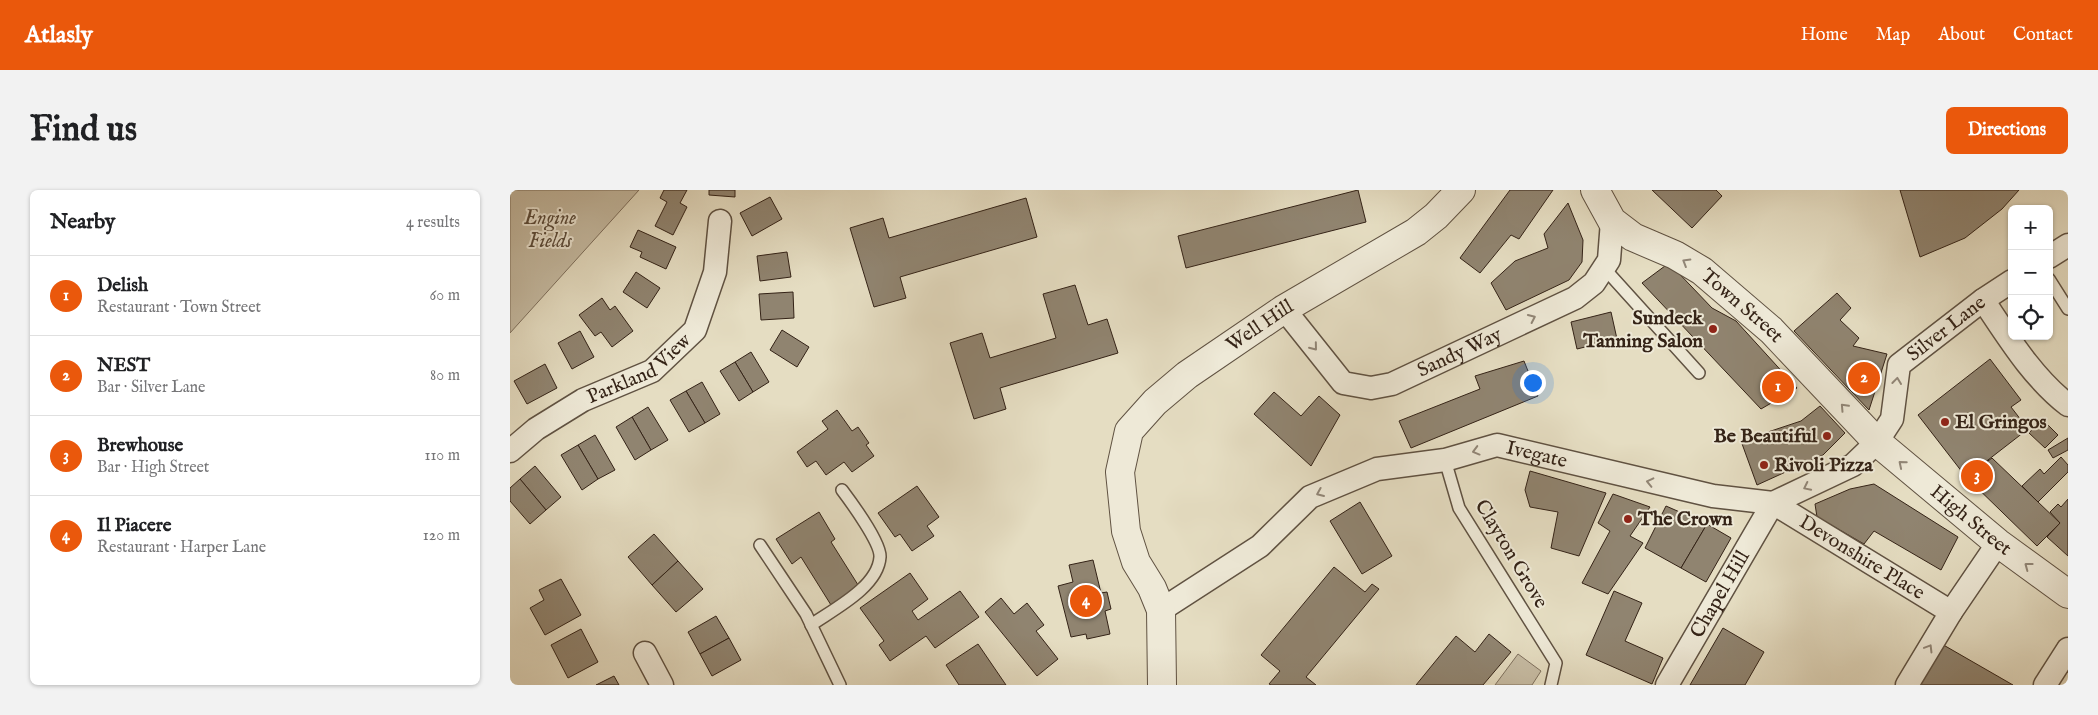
<!DOCTYPE html>
<html lang="en">
<head>
<meta charset="utf-8">
<style>
  body { margin:0; font-family:"IM FELL English",serif; background:#f2f2f2; color:#202124 }
  .controls { position:absolute; right:15px; top:15px; display:grid; overflow:hidden; border-radius:8px; box-shadow:0 1px 4px #0004 }
  .controls button { width:45px; height:45px; display:grid; place-items:center; padding:0; border:0; border-bottom:1px solid #e0e0e0; background:#fff; color:#202124; font:25px sans-serif }
  .you { position:absolute; left:1022px; top:192px; width:18px; height:18px; margin:-12px; border:4px solid #fff; border-radius:50%; background:#1a73e8; box-shadow:0 0 0 8px #1a73e833 }
  .badge { display:grid; place-items:center; width:32px; height:32px; border-radius:50%; background:#ea580c; color:#fff; font-size:16px; font-weight:700 }
  .pin { position:absolute; translate:-50% -50%; border:2px solid #fff; box-shadow:0 1px 5px #0006 }
  .list { margin:0; padding:0; list-style:none }
  h2 { display:flex; justify-content:space-between; align-items:center; height:65px; margin:0; padding:0 20px; font-size:21px }
  h2 small { font-size:16px; font-weight:400; color:#757577 }
  .list li { display:grid; grid-template-columns:32px 1fr auto; gap:15px; align-items:center; box-sizing:border-box; height:80px; padding:0 20px; border-top:1px solid #e0e0e0 }
  .list b { display:block; font-size:19px; white-space:nowrap }
  .list p { margin:0; font-size:16px; white-space:nowrap; color:#757577 }
  .list em { font-size:16px; font-style:normal; color:#757577 }
  .icon { flex:none; width:28px; height:28px; fill:none; stroke:currentColor; stroke-width:2; stroke-linecap:round; stroke-linejoin:round }
  .map { position:relative; flex:none; width:1558px; height:495px; overflow:hidden; border-radius:8px }
  header { display:flex; align-items:center; gap:30px; box-sizing:border-box; height:70px; padding:0 25px; background:#ea580c; color:#fff }
  header strong { font-size:24px }
  nav { display:flex; gap:28px; margin-inline-start:auto; font-size:18px }
  .intro { display:flex; align-items:center; justify-content:space-between; box-sizing:border-box; height:120px; padding:0 30px }
  h1 { margin:0; font-size:35px }
  .button { padding:12px 22px; border-radius:8px; background:#ea580c; color:#fff; font-size:18px; font-weight:700 }
  main { display:flex; gap:30px; padding:0 30px }
  aside { flex:1; background:#fff; border-radius:8px; box-shadow:0 1px 4px #0004 }
  .map>svg:first-child { display:block }
</style>
</head>
<body>
<header>
<strong>Atlasly</strong>
<nav><a>Home</a><a>Map</a><a>About</a><a>Contact</a></nav>
</header>
<div class="intro"><h1>Find us</h1><a class="button">Directions</a></div>
<main>
<aside>
<h2>Nearby<small>4 results</small></h2>
<ul class="list">
<li><span class="badge">1</span><div><b>Delish</b><p>Restaurant · Town Street</p></div><em>60 m</em></li>
<li><span class="badge">2</span><div><b>NEST</b><p>Bar · Silver Lane</p></div><em>80 m</em></li>
<li><span class="badge">3</span><div><b>Brewhouse</b><p>Bar · High Street</p></div><em>110 m</em></li>
<li><span class="badge">4</span><div><b>Il Piacere</b><p>Restaurant · Harper Lane</p></div><em>120 m</em></li>
</ul>
</aside>
<div class="map">
<svg width="1558" height="495" viewBox="0 0 1558 495">
  <rect width="100%" height="100%" fill="#e5ddc2"/>
  <filter id="stains"><feTurbulence type="fractalNoise" baseFrequency=".004" numOctaves="4"/><feColorMatrix values="0 0 0 0 .2 0 0 0 0 .09 0 0 0 0 .02 0 0 0 .5 -.17"/></filter>
  <radialGradient id="worn" r=".72"><stop offset=".6" stop-color="#630" stop-opacity="0"/><stop offset="1" stop-color="#630" stop-opacity=".3"/></radialGradient>
  <g fill="#c7bda5" stroke="#7e705e">
    <path d="M0,0H129L0,143Z"/>
    <path d="M1008,464L1031,481L1022,495H985Z"/>
  </g>
  <g fill="#908470" stroke="#342317">
    <path d="M154,0H177L170,13L177,17L163,45L145,36L157,12L150,8Z"/>
    <path d="M199,0H225V7L199,5Z"/>
    <path d="M848,0L856,32L676,78L668,46Z"/>
    <path d="M1000,0H1043L1009,49L1001,45L970,83L950,68Z"/>
    <path d="M1142,0H1206L1212,6L1182,38Z"/>
    <path d="M1390,0H1509L1492,19L1455,48L1410,67Z"/>
    <path d="M260,7L272,29L242,46L230,23Z"/>
    <path d="M516,8L527,47L390,87L396,108L364,117L340,38L373,28L379,48Z"/>
    <path d="M1058,13L1073,50L1072,72L1059,90L996,120L981,93L1005,71L1038,58L1034,44Z"/>
    <path d="M128,40L166,57L156,79L130,67L132,62L120,57Z"/>
    <path d="M277,62L281,87L250,91L247,66Z"/>
    <path d="M1159,73L1202,118L1226,131L1287,198L1251,219L1132,93Z"/>
    <path d="M126,82L150,98L137,118L113,102Z"/>
    <path d="M565,95L578,135L597,129L608,163L490,198L496,219L464,229L440,153L472,143L480,168L546,148L533,104Z"/>
    <path d="M283,102L284,128L251,130L249,104Z"/>
    <path d="M1327,103L1341,118L1330,130L1349,148L1343,156L1377,164L1359,220L1284,141Z"/>
    <path d="M92,108L100,120L105,116L123,141L102,157L91,142L85,146L69,125Z"/>
    <path d="M1101,122L1107,149L1067,159L1061,132Z"/>
    <path d="M272,140L299,157L287,177L260,160Z"/>
    <path d="M70,141L84,167L62,179L48,153Z"/>
    <path d="M241,162L259,192L243,202L225,172Z"/>
    <path d="M1480,169L1511,210L1501,217L1518,239L1456,287L1408,225Z"/>
    <path d="M1014,171L1028,206L901,258L889,231L970,199L965,186Z"/>
    <path d="M225,172L243,202L229,211L210,181Z"/>
    <path d="M35,174L47,198L17,214L4,191Z"/>
    <path d="M192,192L210,224L195,233L176,201Z"/>
    <path d="M176,201L195,233L179,242L160,210Z"/>
    <path d="M764,202L791,226L809,206L830,225L801,276L744,224Z"/>
    <path d="M1310,216L1335,243L1313,265L1247,295L1231,251L1291,231Z"/>
    <path d="M138,217L158,250L141,260L122,227Z"/>
    <path d="M327,220L342,241L348,237L359,253L356,255L364,266L342,282L334,272L316,285L306,271L297,277L287,262L318,239L312,231Z"/>
    <path d="M122,227L141,260L125,270L106,237Z"/>
    <path d="M1535,232L1548,245L1535,258L1519,243L1528,233L1531,236Z"/>
    <path d="M85,245L105,280L88,289L68,255Z"/>
    <path d="M1558,248V260L1543,268L1538,260Z"/>
    <path d="M68,255L88,289L72,300L51,265Z"/>
    <path d="M1551,267L1558,275V282L1528,312L1512,296L1530,279L1534,284Z"/>
    <path d="M1482,268L1550,333L1527,356L1456,287Z"/>
    <path d="M25,276L51,307L36,320L10,289Z"/>
    <path d="M1020,281L1096,303L1069,366L1041,358L1048,322L1020,317L1015,300Z"/>
    <path d="M10,289L36,320L20,334L0,311V298Z"/>
    <path d="M1364,294L1448,347L1431,380L1364,341L1354,354L1307,327L1305,314L1340,299Z"/>
    <path d="M407,296L429,327L417,336L424,346L402,361L390,344L385,347L368,323Z"/>
    <path d="M1103,304L1140,317L1120,346L1133,353L1098,404L1072,393L1100,341L1088,333Z"/>
    <path d="M1558,309V366L1537,347L1550,333L1540,322L1548,314L1551,317Z"/>
    <path d="M850,312L882,366L852,384L820,331Z"/>
    <path d="M1156,316L1197,334L1171,378L1135,358Z"/>
    <path d="M309,322L325,349L321,352L350,398L321,415L291,367L282,374L266,349Z"/>
    <path d="M1197,334L1221,348L1196,392L1171,378Z"/>
    <path d="M144,344L168,371L142,395L118,367Z"/>
    <path d="M583,370L591,403L597,402L601,419L595,421L600,444L577,449L576,444L561,447L548,396L563,392L559,375Z"/>
    <path d="M168,371L193,399L166,422L142,395Z"/>
    <path d="M824,377L855,402L862,394L869,399L796,487L806,495H761L759,494L770,481L751,465Z"/>
    <path d="M400,383L418,409L402,421L408,430L450,401L469,427L425,458L416,446L380,471L369,455L374,451L350,418Z"/>
    <path d="M51,389L71,425L35,445L20,418L34,410L29,400Z"/>
    <path d="M1104,401L1132,413L1115,451L1153,468L1142,494L1076,465Z"/>
    <path d="M491,408L504,424L517,413L534,435L526,441L548,469L527,486L475,422Z"/>
    <path d="M206,426L219,448L190,464L178,442Z"/>
    <path d="M1213,438L1254,462L1235,495H1180Z"/>
    <path d="M71,439L88,472L58,488L41,455Z"/>
    <path d="M979,444L1001,462L973,495H906L946,446L965,462Z"/>
    <path d="M219,448L231,470L202,486L190,464Z"/>
    <path d="M1430,453L1503,495H1406Z"/>
    <path d="M468,454L496,495H449L436,475Z"/>
    <path d="M104,486L109,495H86Z"/>
  </g>
  <g fill="none" stroke-linecap="round" stroke-linejoin="round">
    <defs>
      <g id="service">
        <path d="M1094,78L1189,183"/>
        <path d="M1539,89L1558,119"/>
        <path d="M935,270L949,318L1046,473L1041,495"/>
        <path d="M250,355L296,424L330,495"/>
        <path d="M301,435C324,419 368,397 370,367C371,353 341,312 332,300"/>
      </g>
      <g id="minor">
        <path d="M1539,67L1558,55"/>
        <path d="M1473,110C1498,147 1522,187 1558,215"/>
        <path id="s1" d="M774,119L833,193L861,198L882,194L1065,108L1084,93L1099,70L1102,31"/>
        <path id="s2" d="M0,261L26,239L73,210L142,181L185,140L205,82L210,31"/>
        <path id="s3" d="M651,420L750,356L800,307L867,279L935,270L987,255L1203,306L1263,313L1343,275L1367,252L1382,229L1389,175L1473,110L1502,91"/>
        <path d="M135,463L152,495"/>
        <path id="s4" d="M1157,495L1263,313L1441,422"/>
        <path d="M1397,495L1441,422L1488,353"/>
        <path d="M1535,495L1558,459"/>
      </g>
      <g id="tertiary">
        <path id="s5" d="M1085,0L1102,31L1123,47L1165,65L1192,81L1261,140L1367,252L1488,353L1558,404"/>
        <path id="s6" d="M652,495L651,420L642,398L626,372L616,341L610,282L619,241L645,212L677,185L774,119L906,42L926,26L951,0"/>
      </g>
    </defs>
    <use href="#service" stroke="#605242" stroke-width="14"/>
    <use href="#minor" stroke="#605242" stroke-width="25"/>
    <use href="#tertiary" stroke="#605242" stroke-width="30"/>
    <use href="#service" stroke="#eee9d7" stroke-width="11"/>
    <use href="#minor" stroke="#eee9d7" stroke-width="22"/>
    <use href="#tertiary" stroke="#eee9d7" stroke-width="28"/>
  </g>
  <defs><path id="oneway-chevron" d="M-2-3.5L2.5 0L-2 3.5" fill="none" stroke-width="1.6" stroke-linecap="round" stroke-linejoin="round" transform="scale(1.25)"/></defs>
  <g stroke="#918677">
    <use href="#oneway-chevron" transform="translate(1176 72) rotate(-149)"/>
    <use href="#oneway-chevron" transform="translate(1022 128) rotate(-25)"/>
    <use href="#oneway-chevron" transform="translate(804 157) rotate(51)"/>
    <use href="#oneway-chevron" transform="translate(1387 191) rotate(-83)"/>
    <use href="#oneway-chevron" transform="translate(1334 217) rotate(-133)"/>
    <use href="#oneway-chevron" transform="translate(966 261) rotate(165)"/>
    <use href="#oneway-chevron" transform="translate(1392 274) rotate(-140)"/>
    <use href="#oneway-chevron" transform="translate(1140 292) rotate(-167)"/>
    <use href="#oneway-chevron" transform="translate(1297 297) rotate(154)"/>
    <use href="#oneway-chevron" transform="translate(810 303) rotate(157)"/>
    <use href="#oneway-chevron" transform="translate(1518 376) rotate(-143)"/>
    <use href="#oneway-chevron" transform="translate(1419 458) rotate(-59)"/>
  </g>
  <g fill="#8f2418" stroke="#eee9d7" stroke-width="2">
    <circle cx="1203" cy="139" r="5"/>
    <circle cx="1435" cy="232" r="5"/>
    <circle cx="1317" cy="246" r="5"/>
    <circle cx="1254" cy="275" r="5"/>
    <circle cx="1118" cy="329" r="5"/>
  </g>
  <g text-anchor="middle" dominant-baseline="central" stroke-width="4" stroke-linejoin="round" paint-order="stroke">
    <g font-size="20" font-style="italic" fill="#594a3a" stroke="#eee9d7">
      <text x="40" y="28">Engine<tspan x="40" dy="23">Fields</tspan></text>
    </g>
    <g font-size="20" fill="#342317" stroke="#eee9d7">
      <text stroke="none"><textPath href="#s5" startOffset="192">Town Street</textPath></text>
      <text stroke="none"><textPath href="#s6" startOffset="432">Well Hill</textPath></text>
      <text stroke="none"><textPath href="#s3" startOffset="929">Silver Lane</textPath></text>
      <text stroke="none"><textPath href="#s1" startOffset="219">Sandy Way</textPath></text>
      <text stroke="none"><textPath href="#s2" startOffset="154">Parkland View</textPath></text>
      <text stroke="none"><textPath href="#s3" startOffset="424">Ivegate</textPath></text>
      <text stroke="none"><textPath href="#s5" startOffset="506">High Street</textPath></text>
      <text transform="translate(1001 364) rotate(59)">Clayton Grove</text>
      <text stroke="none"><textPath href="#s4" startOffset="315">Devonshire Place</textPath></text>
      <text stroke="none"><textPath href="#s4" startOffset="105">Chapel Hill</textPath></text>
    </g>
    <g font-size="20" font-weight="bold" fill="#342317" stroke="#eee9d7" text-anchor="start">
      <text x="1193" y="128" text-anchor="end">Sundeck<tspan x="1193" dy="23">Tanning Salon</tspan></text>
      <text x="1445" y="232">El Gringos</text>
      <text x="1307" y="246" text-anchor="end">Be Beautiful</text>
      <text x="1264" y="275">Rivoli Pizza</text>
      <text x="1128" y="329">The Crown</text>
    </g>
  </g>
  <rect width="100%" height="100%" filter="url(#stains)"/>
  <rect width="100%" height="100%" fill="url(#worn)"/>
</svg>
<div class="controls">
<button>+</button>
<button>−</button>
<button><svg class="icon" aria-label="locate" viewBox="0 0 24 24"><circle cx="12" cy="12" r="6"/><path d="M12 2v4M12 18v4M2 12h4M18 12h4"/></svg></button>
</div>
<div class="you"></div>
<div class="pin badge" style="left:1268px;top:197px">1</div>
<div class="pin badge" style="left:1354px;top:188px">2</div>
<div class="pin badge" style="left:1467px;top:286px">3</div>
<div class="pin badge" style="left:576px;top:411px">4</div>
</div>
</main>
</body>
</html>
